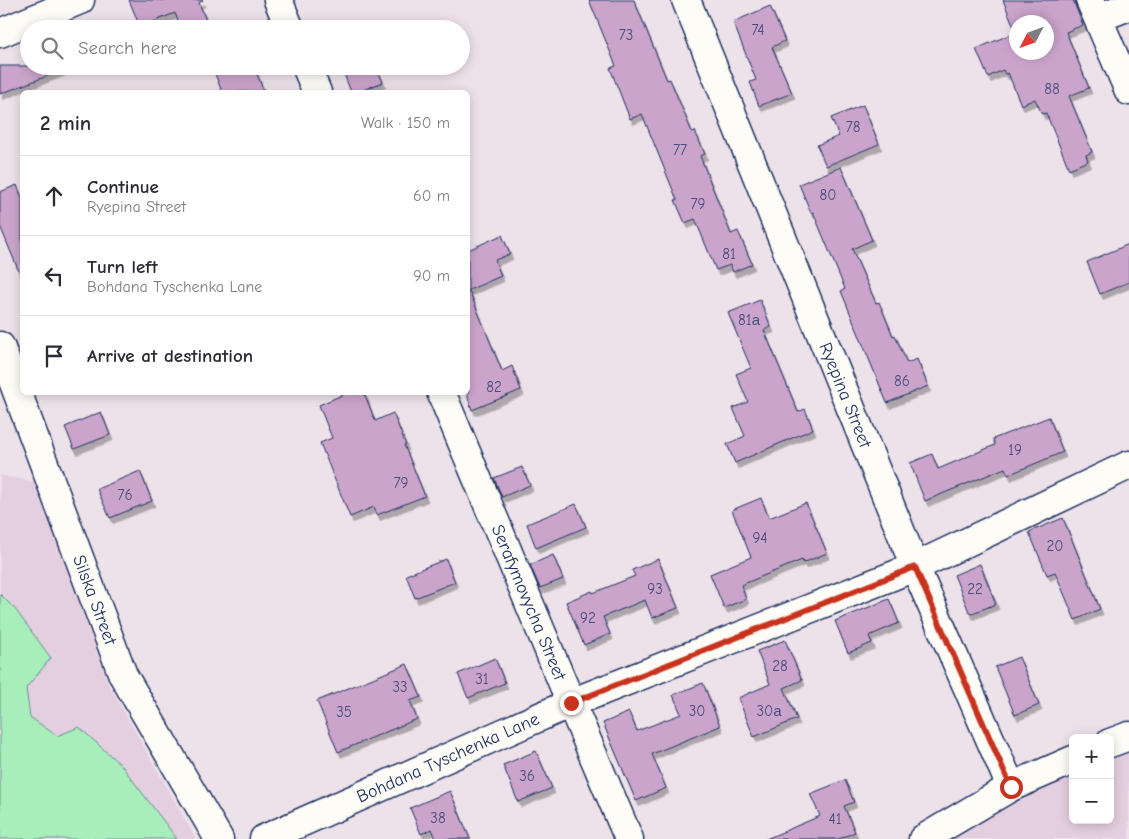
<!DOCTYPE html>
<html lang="en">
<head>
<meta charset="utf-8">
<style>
  body { margin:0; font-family:"Comic Neue",sans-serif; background:#f2f2f3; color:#2b2b33 }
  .controls { position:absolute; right:15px; bottom:15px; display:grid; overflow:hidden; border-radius:8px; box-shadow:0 2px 12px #0003 }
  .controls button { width:45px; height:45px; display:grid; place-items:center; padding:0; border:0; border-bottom:1px solid #e1e1e2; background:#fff; color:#2b2b33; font:25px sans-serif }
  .compass { position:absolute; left:1009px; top:15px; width:45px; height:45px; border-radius:50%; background:#fff; box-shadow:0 2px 12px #0003; rotate:229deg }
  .stop { position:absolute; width:15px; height:15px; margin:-11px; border:4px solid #c8321e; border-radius:50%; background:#fff }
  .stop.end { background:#c8321e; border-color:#fff; box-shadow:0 1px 5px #0008 }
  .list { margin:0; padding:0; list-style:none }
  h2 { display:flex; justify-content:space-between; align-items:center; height:65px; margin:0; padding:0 20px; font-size:21px }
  h2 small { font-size:16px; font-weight:400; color:#7c7c81 }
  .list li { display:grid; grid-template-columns:32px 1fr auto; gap:15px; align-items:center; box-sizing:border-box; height:80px; padding:0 20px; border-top:1px solid #e1e1e2 }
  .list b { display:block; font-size:19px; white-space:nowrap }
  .list p { margin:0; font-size:16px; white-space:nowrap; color:#7c7c81 }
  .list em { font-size:16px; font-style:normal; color:#7c7c81 }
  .icon { flex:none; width:28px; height:28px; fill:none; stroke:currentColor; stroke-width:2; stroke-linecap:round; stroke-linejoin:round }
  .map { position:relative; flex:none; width:1129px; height:839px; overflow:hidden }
  .search { position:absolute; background:#fff; box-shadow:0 2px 12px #0003; left:20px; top:20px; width:450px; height:55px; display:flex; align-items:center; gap:12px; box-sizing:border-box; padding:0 18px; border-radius:28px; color:#7c7c81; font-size:19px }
  .panel { position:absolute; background:#fff; box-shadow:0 2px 12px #0003; left:20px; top:90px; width:450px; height:305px; border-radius:8px }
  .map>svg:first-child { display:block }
</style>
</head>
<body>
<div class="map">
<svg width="1129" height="839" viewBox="0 0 1129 839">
  <defs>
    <filter id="shadow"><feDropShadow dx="3" dy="5.5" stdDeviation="0" flood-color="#0004"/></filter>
  </defs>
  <rect width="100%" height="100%" fill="#eee2ea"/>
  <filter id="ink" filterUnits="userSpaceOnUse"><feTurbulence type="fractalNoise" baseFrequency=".02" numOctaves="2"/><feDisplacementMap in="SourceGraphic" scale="10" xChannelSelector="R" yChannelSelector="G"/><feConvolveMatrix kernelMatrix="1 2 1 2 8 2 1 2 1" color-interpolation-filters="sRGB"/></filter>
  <g filter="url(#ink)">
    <g fill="#e4cfe1">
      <path d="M0,475L35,482L109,685L196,839H0Z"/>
      <path d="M1129,752V839H954L1018,801L1073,777V820H1110V760Z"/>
    </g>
    <path fill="#a8eebb" stroke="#628e8c" d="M0,594L15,609L51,658L26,688L30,717L57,736L79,727L122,766L177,839H0Z"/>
    <g fill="#cba4cc" stroke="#1b2f5e" fill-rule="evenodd" filter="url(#shadow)">
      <path d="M129,0H203L199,3L208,25L199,29H181L175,13L140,27Z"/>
      <path d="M589,0H634L667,80L670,79L692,132L695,131L705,154L700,156L731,234L738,231L752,264L733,272L730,265L716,270L695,219L685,223L675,200H677L642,114L630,119L610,68L616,66Z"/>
      <path d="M1003,0H1073L1083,25L1066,32L1089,88L1069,96L1092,152L1086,155L1088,161L1069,169L1046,113L1042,114L1035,99L1021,105L1008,73L1005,74L1003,70L988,77L976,49L1016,32ZM1016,22H1046V52H1016Z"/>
      <path d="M770,6L785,41L772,47L792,93L759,106L750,82L756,80L733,22Z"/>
      <path d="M0,66H68V68L0,94Z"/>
      <path d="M212,66H254L264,92H222Z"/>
      <path d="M341,66H376L383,82L358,92H351Z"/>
      <path d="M863,105L879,144L826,166L817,145L839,136L831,118Z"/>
      <path d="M841,167L872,240L852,249L876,303L879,302L893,336L895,335L907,363L917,359L928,386L887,403L841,291L845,289L813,212L811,213L799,184Z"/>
      <path d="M17,185L22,198V279L0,226V192Z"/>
      <path d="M502,235L510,254L495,260L501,276L469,290L502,371L512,366L521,390L472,410L468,398V250Z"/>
      <path d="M1129,244V282L1100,294L1087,262Z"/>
      <path d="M760,300L771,327L764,330L798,412L805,409L813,429L735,463L727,444L745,436L733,408L748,402L736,374L751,368L728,313Z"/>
      <path d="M349,392H364L375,421L393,413L406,445H404L425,496L377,515L374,507L350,517L320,443L332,438L319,405Z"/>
      <path d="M101,412L110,435L74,449L65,427Z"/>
      <path d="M1049,417L1063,452L1008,475L1005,468L925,501L910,463L932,454L938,469L995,445L993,439Z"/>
      <path d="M522,467L530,485L502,497L494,478Z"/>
      <path d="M140,471L152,501L110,518L97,489Z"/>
      <path d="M761,498L769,518L806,503L827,553L803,563L802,560L741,585L746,599L724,608L710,574L751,557L732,510Z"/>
      <path d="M576,504L586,527L536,548L527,524Z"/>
      <path d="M1063,518L1100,609L1075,620L1055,572L1047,575L1029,532Z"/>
      <path d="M553,555L563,579L540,588L530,565Z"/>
      <path d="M446,559L455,582L415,598L406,575Z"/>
      <path d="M658,559L678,608L652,618L645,600L603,617L610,634L584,645L566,602L592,591L593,593L635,576L632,570Z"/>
      <path d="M980,564L996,604L970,614L954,575Z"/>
      <path d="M889,599L899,623L869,636L872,643L848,653L835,621Z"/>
      <path d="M785,640L802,680L784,688L797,719L754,737L738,698L770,684L757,651Z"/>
      <path d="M1019,657L1039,705L1015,715L995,667Z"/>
      <path d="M495,658L505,683L468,698L458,674Z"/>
      <path d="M407,664L421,697L410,701L417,719L338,752L317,701Z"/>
      <path d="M703,683L720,726L652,754L666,788L636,801L603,723L629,712L637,731L681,714L673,695Z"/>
      <path d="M536,751L552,788L518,802L503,765Z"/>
      <path d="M845,780L854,802L844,806L855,832L839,839H766L820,816L810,794Z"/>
      <path d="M450,791L470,839H436L432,829L421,834L410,808Z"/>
    </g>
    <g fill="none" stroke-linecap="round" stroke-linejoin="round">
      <defs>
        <g id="minor">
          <path d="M278,0L290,29"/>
          <path id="s1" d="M686,0L915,567L1011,787"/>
          <path d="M1090,0L1129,91"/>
          <path d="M1098,18L1129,6"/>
          <path d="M0,33L80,0"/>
          <path d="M306,66L317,92"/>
          <path id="s2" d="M0,346L123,675L219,839"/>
          <path id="s3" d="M441,392L571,703L629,839"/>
          <path d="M1110,743L1129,736"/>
          <path id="s4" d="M264,839L571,703L915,567L1129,465"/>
          <path d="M923,839L1011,787L1073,760"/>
        </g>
      </defs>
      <use href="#minor" stroke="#1b2f5e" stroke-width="31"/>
      <use href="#minor" stroke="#fdfcf7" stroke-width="28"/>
    </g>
  </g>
  <g fill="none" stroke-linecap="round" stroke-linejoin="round" filter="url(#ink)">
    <path stroke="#c8321e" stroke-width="6" d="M571,703L915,567L1011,787"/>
  </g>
  <g text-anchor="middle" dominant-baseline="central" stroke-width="4" stroke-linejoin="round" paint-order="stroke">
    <g font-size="15" fill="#474c7a">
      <text x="758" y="30">74</text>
      <text x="626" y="35">73</text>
      <text x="1052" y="89">88</text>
      <text x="853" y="127">78</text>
      <text x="680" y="150">77</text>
      <text x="828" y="195">80</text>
      <text x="698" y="204">79</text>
      <text x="729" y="254">81</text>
      <text x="749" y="320">81а</text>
      <text x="902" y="381">86</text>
      <text x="494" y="387">82</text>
      <text x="1015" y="450">19</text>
      <text x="401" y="483">79</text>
      <text x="125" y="495">76</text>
      <text x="760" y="538">94</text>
      <text x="1055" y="546">20</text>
      <text x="655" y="589">93</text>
      <text x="975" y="589">22</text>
      <text x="588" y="618">92</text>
      <text x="780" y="666">28</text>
      <text x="482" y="679">31</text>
      <text x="400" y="687">33</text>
      <text x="697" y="711">30</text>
      <text x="769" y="711">30а</text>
      <text x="344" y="712">35</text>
      <text x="527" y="776">36</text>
      <text x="438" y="818">38</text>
      <text x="835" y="819">41</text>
    </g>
    <g font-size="18" fill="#1b2f5e" stroke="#fdfcf7">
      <text stroke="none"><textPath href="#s1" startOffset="426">Ryepina Street</textPath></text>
      <text stroke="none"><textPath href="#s2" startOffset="271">Silska Street</textPath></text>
      <text stroke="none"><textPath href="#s3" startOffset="228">Serafymovycha Street</textPath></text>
      <text stroke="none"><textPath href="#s4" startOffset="201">Bohdana Tyschenka Lane</textPath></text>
    </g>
  </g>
</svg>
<div class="controls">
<button>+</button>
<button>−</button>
</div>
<svg class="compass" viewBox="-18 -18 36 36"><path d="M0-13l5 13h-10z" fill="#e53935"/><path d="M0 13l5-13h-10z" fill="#7c7c81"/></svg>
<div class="stop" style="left:1011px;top:787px"></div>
<div class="stop end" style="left:571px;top:703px"></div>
<div class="search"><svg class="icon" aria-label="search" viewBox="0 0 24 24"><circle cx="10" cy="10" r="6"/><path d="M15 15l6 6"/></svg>Search here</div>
<section class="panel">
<h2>2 min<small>Walk · 150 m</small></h2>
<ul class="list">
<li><svg class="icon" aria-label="ahead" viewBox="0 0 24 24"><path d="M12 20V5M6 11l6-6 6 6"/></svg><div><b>Continue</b><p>Ryepina Street</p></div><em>60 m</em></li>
<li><svg class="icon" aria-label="left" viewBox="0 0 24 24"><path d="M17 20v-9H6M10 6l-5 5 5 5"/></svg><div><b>Turn left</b><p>Bohdana Tyschenka Lane</p></div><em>90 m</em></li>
<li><svg class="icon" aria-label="arrive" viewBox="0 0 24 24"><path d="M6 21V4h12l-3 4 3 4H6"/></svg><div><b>Arrive at destination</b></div></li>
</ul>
</section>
</div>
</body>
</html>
